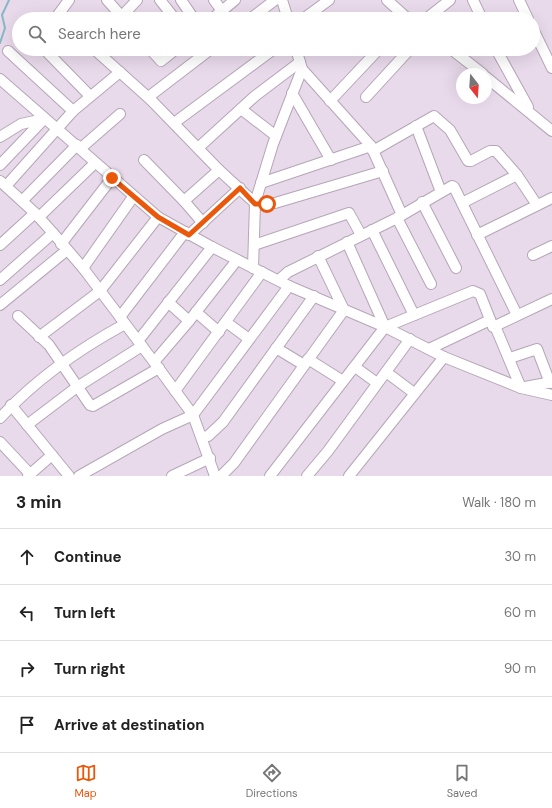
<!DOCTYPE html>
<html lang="en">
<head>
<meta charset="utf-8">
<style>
  body { margin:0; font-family:"DM Sans",sans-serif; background:#f2f2f2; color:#222 }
  .compass { position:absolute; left:456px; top:68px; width:36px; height:36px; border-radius:50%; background:#fff; box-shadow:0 4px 16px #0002; rotate:163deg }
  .stop { position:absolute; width:12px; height:12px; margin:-9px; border:3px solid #ea580c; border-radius:50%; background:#fff }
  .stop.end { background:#ea580c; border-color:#fff; box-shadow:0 1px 4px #0008 }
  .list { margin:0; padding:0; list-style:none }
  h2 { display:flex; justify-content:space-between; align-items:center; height:52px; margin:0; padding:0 16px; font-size:17px }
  h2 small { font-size:13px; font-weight:400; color:#767676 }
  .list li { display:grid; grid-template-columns:26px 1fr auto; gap:12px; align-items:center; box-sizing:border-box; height:56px; padding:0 16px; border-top:1px solid #e0e0e0 }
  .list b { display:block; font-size:15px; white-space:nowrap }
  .list em { font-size:13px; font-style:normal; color:#767676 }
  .icon { flex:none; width:22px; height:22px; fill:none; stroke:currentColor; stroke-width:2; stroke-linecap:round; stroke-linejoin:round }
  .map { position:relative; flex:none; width:552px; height:476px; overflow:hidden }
  .search { position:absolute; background:#fff; box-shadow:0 4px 16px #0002; left:12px; right:12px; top:12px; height:44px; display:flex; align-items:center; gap:10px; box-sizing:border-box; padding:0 14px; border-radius:22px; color:#767676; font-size:15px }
  .sheet { height:276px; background:#fff }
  nav { display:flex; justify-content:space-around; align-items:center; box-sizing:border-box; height:56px; border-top:1px solid #e0e0e0; background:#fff; font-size:11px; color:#767676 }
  nav a { display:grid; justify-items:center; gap:2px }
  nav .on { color:#ea580c }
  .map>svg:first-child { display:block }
</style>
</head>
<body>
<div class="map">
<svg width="552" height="476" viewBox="0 0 552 476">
  <rect width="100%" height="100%" fill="#e9daeb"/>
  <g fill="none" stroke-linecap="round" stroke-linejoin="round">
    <path stroke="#8ab7c6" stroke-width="2" d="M0,43L5,28L2,15L9,0"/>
    <defs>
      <g id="minor">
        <path d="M107,0L124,19"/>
        <path d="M160,0L175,19"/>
        <path d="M181,0L194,19"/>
        <path d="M214,0L222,11"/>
        <path d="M282,0L288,19"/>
        <path d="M387,0L408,19"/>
        <path d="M473,0L482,19"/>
        <path d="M519,0L528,19"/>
        <path d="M122,16L137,0"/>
        <path d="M55,19L69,0"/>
        <path d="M212,19L235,0"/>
        <path d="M250,19L275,0"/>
        <path d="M303,19L329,0"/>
        <path d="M426,19L450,0"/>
        <path d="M533,29L552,68"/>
        <path d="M47,49L48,53L90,96"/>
        <path d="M94,49L151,100L219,170L255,203H275L383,171"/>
        <path d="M150,49L161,61L176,49"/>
        <path d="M296,49L302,69L371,146L402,215"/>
        <path d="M451,49L483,74"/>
        <path d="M496,49L528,107"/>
        <path d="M8,51L73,111"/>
        <path d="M486,77L552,131"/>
        <path d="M0,79L158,217L212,247L289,286L385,327L444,357L521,388L552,395"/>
        <path d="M292,93L331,160"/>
        <path d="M366,97L410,49"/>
        <path d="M151,100V95L211,49"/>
        <path d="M330,101L379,49"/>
        <path d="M241,109L276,136"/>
        <path d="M174,123L274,49"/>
        <path d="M416,126L441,192"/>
        <path d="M0,137L21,124L44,119"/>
        <path d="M81,148L120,114"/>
        <path d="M198,148L255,96L300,62"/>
        <path d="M373,151L434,116L450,130L468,161H471L490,151H496L517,175L537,205"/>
        <path d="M144,160L184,201L203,223"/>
        <path d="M0,165L44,119"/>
        <path d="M0,181L35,213L53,233L83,268L154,362L193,415L215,476"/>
        <path d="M261,183L371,146"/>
        <path d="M6,186L73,111L120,72"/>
        <path d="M22,201L77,145"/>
        <path d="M184,201L219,170"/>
        <path d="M422,202L456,268"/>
        <path d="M462,203L517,175"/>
        <path d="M39,217L95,163"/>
        <path d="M397,218L431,284"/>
        <path d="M372,230L414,315"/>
        <path d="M189,235L240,188"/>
        <path d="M477,235L552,198"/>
        <path d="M347,242L385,327"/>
        <path d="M61,244L112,178"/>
        <path d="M0,245L35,213"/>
        <path d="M254,245L349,213L361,235"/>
        <path d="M533,255L552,246"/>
        <path d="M83,268L133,197"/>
        <path d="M253,268L255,203L273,144L302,69"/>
        <path d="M0,280L53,233"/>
        <path d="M279,280L288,272L397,218L452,186L454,187L517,315"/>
        <path d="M168,302L189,321"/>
        <path d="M0,305L67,250"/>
        <path d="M196,312L219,332"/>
        <path d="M18,316L49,345L90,405L93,406L159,368"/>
        <path d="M120,317L185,232"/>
        <path d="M226,322L249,339"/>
        <path d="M495,326L521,388"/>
        <path d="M39,337L100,291L158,217"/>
        <path d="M138,341L212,247"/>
        <path d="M276,348L304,365"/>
        <path d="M429,349L490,320"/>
        <path d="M510,358L537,349L550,383"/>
        <path d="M308,359L343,381"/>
        <path d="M154,362L189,321L237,260"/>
        <path d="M355,367L377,383"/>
        <path d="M386,372L414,393"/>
        <path d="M525,387L552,382"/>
        <path d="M175,391L262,272"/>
        <path d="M11,405L69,476"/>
        <path d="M0,418C36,379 79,349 125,324"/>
        <path d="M27,425L77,387L142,346"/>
        <path d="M202,437L208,436L223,422L314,296"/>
        <path d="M0,442L30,474"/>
        <path d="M28,476L52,455"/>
        <path d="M79,476L162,429L193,415L289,286"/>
        <path d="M172,476L210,458"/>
        <path d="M221,476L234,463L344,310L318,256"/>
        <path d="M270,476L385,327L473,291L480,294L493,327L552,299"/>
        <path d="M307,476L328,451L410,339"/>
        <path d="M349,476L444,357"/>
      </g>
    </defs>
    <use href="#minor" stroke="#b4a6b6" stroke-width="12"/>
    <use href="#minor" stroke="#fff" stroke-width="10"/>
  </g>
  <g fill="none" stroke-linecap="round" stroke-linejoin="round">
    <path stroke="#ea580c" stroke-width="5" d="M112,178L158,217L189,235L240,188L255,204H267"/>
  </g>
</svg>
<svg class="compass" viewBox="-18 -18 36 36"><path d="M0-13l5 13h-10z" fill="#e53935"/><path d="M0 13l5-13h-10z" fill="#767676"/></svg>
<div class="stop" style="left:267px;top:204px"></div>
<div class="stop end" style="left:112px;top:178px"></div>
<div class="search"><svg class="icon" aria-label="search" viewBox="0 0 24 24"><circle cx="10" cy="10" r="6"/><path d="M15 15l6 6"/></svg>Search here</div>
</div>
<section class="sheet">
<h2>3 min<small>Walk · 180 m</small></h2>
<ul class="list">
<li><svg class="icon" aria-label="ahead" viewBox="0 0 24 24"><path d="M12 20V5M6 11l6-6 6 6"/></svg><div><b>Continue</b></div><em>30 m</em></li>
<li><svg class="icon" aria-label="left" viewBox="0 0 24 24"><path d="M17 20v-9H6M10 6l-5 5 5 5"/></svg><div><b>Turn left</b></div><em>60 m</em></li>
<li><svg class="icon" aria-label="right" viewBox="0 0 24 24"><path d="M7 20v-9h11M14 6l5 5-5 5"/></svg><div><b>Turn right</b></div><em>90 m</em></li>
<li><svg class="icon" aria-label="arrive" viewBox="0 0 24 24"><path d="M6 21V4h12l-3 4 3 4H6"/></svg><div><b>Arrive at destination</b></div></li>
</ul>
</section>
<nav>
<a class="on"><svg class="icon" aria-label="map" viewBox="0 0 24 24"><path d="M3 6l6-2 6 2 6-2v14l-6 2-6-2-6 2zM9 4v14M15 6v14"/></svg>Map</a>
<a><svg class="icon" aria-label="directions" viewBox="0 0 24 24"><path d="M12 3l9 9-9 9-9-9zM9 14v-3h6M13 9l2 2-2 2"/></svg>Directions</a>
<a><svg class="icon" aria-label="saved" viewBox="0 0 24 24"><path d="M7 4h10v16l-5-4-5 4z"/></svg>Saved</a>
</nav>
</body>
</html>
